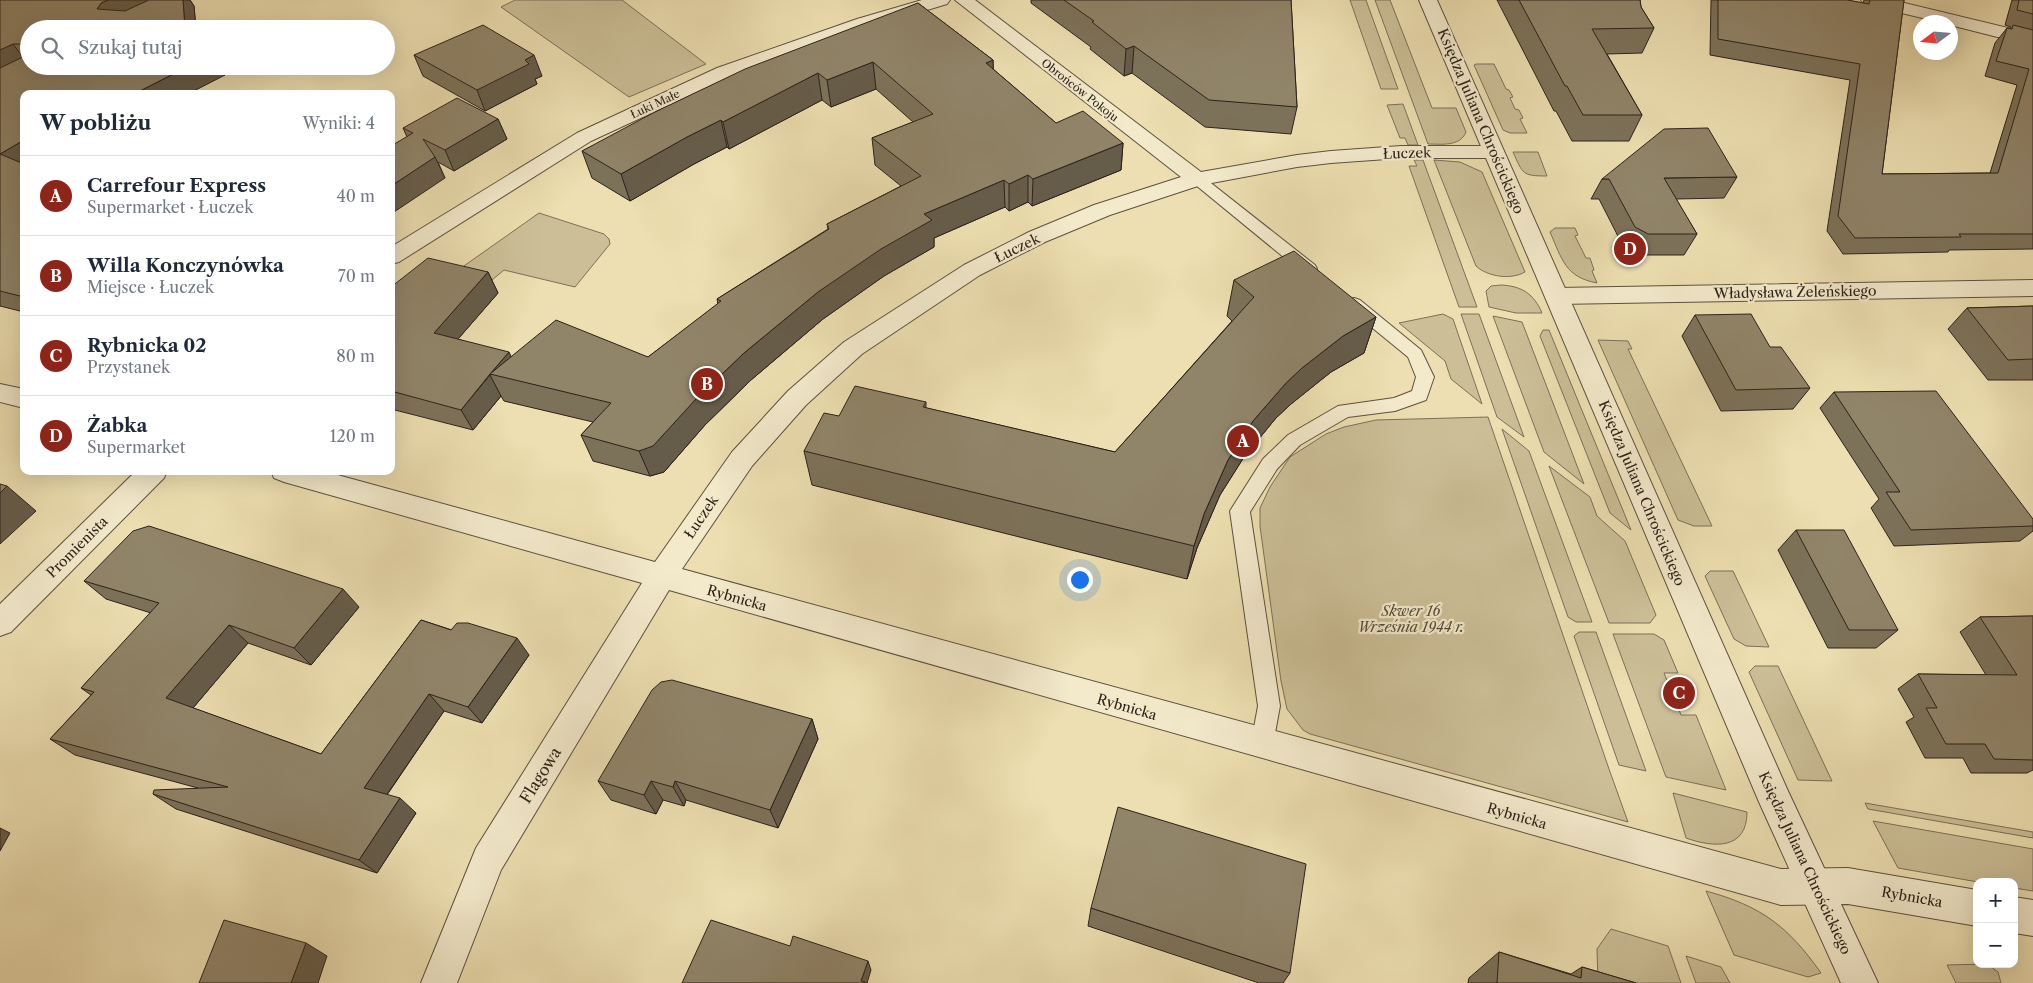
<!DOCTYPE html>
<html lang="pl">
<head>
<meta charset="utf-8">
<style>
  body { margin:0; font-family:"Libre Caslon Text",serif; background:#f6f6f7; color:#1f2937 }
  .controls { position:absolute; right:15px; bottom:15px; display:grid; overflow:hidden; border-radius:10px; box-shadow:0 5px 20px #0002 }
  .controls button { width:45px; height:45px; display:grid; place-items:center; padding:0; border:0; border-bottom:1px solid #e0e1e3; background:#fff; color:#1f2937; font:25px sans-serif }
  .compass { position:absolute; left:1913px; top:15px; width:45px; height:45px; border-radius:50%; background:#fff; box-shadow:0 5px 20px #0002; rotate:254deg }
  .you { position:absolute; left:1079px; top:579px; width:18px; height:18px; margin:-12px; border:4px solid #fff; border-radius:50%; background:#1a73e8; box-shadow:0 0 0 8px #1a73e833 }
  .badge { display:grid; place-items:center; width:32px; height:32px; border-radius:50%; background:#8f2418; color:#fff; font-size:16px; font-weight:700 }
  .pin { position:absolute; translate:-50% -50%; border:2px solid #fff; box-shadow:0 1px 5px #0006 }
  .list { margin:0; padding:0; list-style:none }
  h2 { display:flex; justify-content:space-between; align-items:center; height:65px; margin:0; padding:0 20px; font-size:21px }
  h2 small { font-size:16px; font-weight:400; color:#747a83 }
  .list li { display:grid; grid-template-columns:32px 1fr auto; gap:15px; align-items:center; box-sizing:border-box; height:80px; padding:0 20px; border-top:1px solid #e0e1e3 }
  .list b { display:block; font-size:19px; white-space:nowrap }
  .list p { margin:0; font-size:16px; white-space:nowrap; color:#747a83 }
  .list em { font-size:16px; font-style:normal; color:#747a83 }
  .icon { flex:none; width:28px; height:28px; fill:none; stroke:currentColor; stroke-width:2; stroke-linecap:round; stroke-linejoin:round }
  .map { position:relative; flex:none; width:2033px; height:983px; overflow:hidden }
  .search { position:absolute; background:#fff; box-shadow:0 5px 20px #0002; left:20px; top:20px; width:375px; height:55px; display:flex; align-items:center; gap:12px; box-sizing:border-box; padding:0 18px; border-radius:28px; color:#747a83; font-size:19px }
  .panel { position:absolute; background:#fff; box-shadow:0 5px 20px #0002; left:20px; top:90px; width:375px; height:385px; border-radius:10px }
  .map>svg:first-child { display:block }
</style>
</head>
<body>
<div class="map">
<svg width="2033" height="983" viewBox="0 0 2033 983">
  <rect width="100%" height="100%" fill="#eddfb1"/>
  <filter id="stains"><feTurbulence type="fractalNoise" baseFrequency=".004" numOctaves="4"/><feColorMatrix values="0 0 0 0 .2 0 0 0 0 .09 0 0 0 0 .02 0 0 0 .5 -.17"/></filter>
  <radialGradient id="worn" r=".72"><stop offset=".6" stop-color="#630" stop-opacity="0"/><stop offset="1" stop-color="#630" stop-opacity=".3"/></radialGradient>
  <g fill="#ccbf98" stroke="#7c705a">
    <path d="M515,0H622L706,64L629,97L501,7Z"/>
    <path d="M1350,0H1366L1398,89H1381Z"/>
    <path d="M1375,0H1390L1432,108H1456L1466,132C1460,147 1441,144 1428,144Z"/>
    <path d="M1476,64H1494L1506,89L1509,90L1513,97L1510,98L1515,109L1519,110L1523,118L1520,119L1527,133H1510L1503,130L1474,65Z"/>
    <path d="M1403,104L1418,145H1408L1405,138H1400L1387,105Z"/>
    <path d="M1513,152H1538L1547,176C1522,176 1523,174 1513,152Z"/>
    <path d="M1414,160H1423L1477,307H1459L1409,166H1417Z"/>
    <path d="M1434,160L1460,162L1482,172L1525,272C1511,280 1488,277 1476,266Z"/>
    <path d="M539,213L604,234L609,239L610,244L575,287L504,270L486,285L461,268Z"/>
    <path d="M1555,228H1575L1578,235L1575,236L1586,258H1590L1594,270L1592,271L1597,283C1565,277 1562,259 1550,232Z"/>
    <path d="M1501,285C1522,286 1534,294 1542,313H1516L1489,307L1486,291L1491,286Z"/>
    <path d="M1443,314L1453,319L1482,404L1451,379L1445,361L1399,323Z"/>
    <path d="M1461,314H1479L1524,437L1497,417Z"/>
    <path d="M1493,316L1522,322L1584,484L1544,452Z"/>
    <path d="M1543,330H1549L1631,530L1610,513L1540,336Z"/>
    <path d="M1598,340L1628,341L1632,349H1628L1712,526H1694L1678,520Z"/>
    <path d="M1488,417L1609,769L1628,822L1310,734L1303,730L1287,709L1281,681L1260,526V508L1270,487L1290,457L1326,434L1344,427L1376,420Z"/>
    <path d="M1502,429L1529,451L1592,622H1576L1568,617Z"/>
    <path d="M1549,466L1590,497L1597,516L1625,541L1656,615L1650,623H1609Z"/>
    <path d="M1710,571H1733L1769,647L1746,646L1734,639L1705,576Z"/>
    <path d="M1579,632H1596L1646,771L1619,765L1574,636Z"/>
    <path d="M1613,634H1654L1664,640L1678,673H1664L1681,715H1696L1726,790L1666,777Z"/>
    <path d="M1755,666H1778L1832,781L1798,780L1749,672Z"/>
    <path d="M1673,793L1747,812C1747,850 1714,848 1686,838Z"/>
    <path d="M1865,803L2033,832V838L1868,809Z"/>
    <path d="M1873,821L2033,849V891L2014,888V882H1978L1898,868Z"/>
    <path d="M1706,891C1761,906 1788,926 1821,973L1808,977L1734,955Z"/>
    <path d="M1611,929L1668,946L1681,983H1598L1597,949Z"/>
    <path d="M1686,956L1721,967L1730,983H1696Z"/>
    <path d="M1987,964L1998,972L2001,983H1956L1947,965Z"/>
  </g>
  <g fill="none" stroke-linecap="round" stroke-linejoin="round">
    <defs>
      <g id="service">
        <path d="M1197,175L1202,176L1315,265L1317,269L1315,273L1309,274L1303,273L1192,182L1190,179L1192,176Z"/>
        <path d="M1354,298L1360,300L1421,350L1434,377L1426,400L1395,411L1348,417L1300,445L1277,469L1250,512L1280,706L1273,744L1270,751L1262,754L1254,751L1251,744L1258,706L1230,511L1263,459L1288,435L1338,406L1394,398L1412,391L1416,377L1408,357L1348,308L1346,304L1348,300Z"/>
      </g>
      <g id="minor">
        <path d="M922,0H950L947,4L871,27L731,76L591,141L399,262L391,264V247L577,133L717,68L857,19Z"/>
        <path d="M955,0H975L1201,172L1297,155L1331,151L1401,146H1494L1501,148L1504,152L1501,156L1494,158H1401L1331,163L1297,167L1201,185L1110,215L1045,242L980,275L862,354L806,405L752,466L682,569L1781,869L1848,868L1977,890V926L1848,904L1781,905L669,590L501,870L457,983H421L476,848L642,583L284,482L274,478L271,471H323L655,562L732,452L788,391L844,342L964,265L1029,232L1094,205L1181,177Z"/>
        <path d="M1861,0H1892L2033,34V46L1950,25V22H1939L1864,4Z"/>
        <path d="M2033,280V296L1557,304L1549,302L1545,296L1549,290L1557,288Z"/>
        <path d="M0,384L24,389V408L0,402Z"/>
        <path d="M136,471H167L164,478L11,632L0,636V604Z"/>
        <path d="M2014,897L2033,900V936L2014,933Z"/>
      </g>
      <path id="tertiary" d="M1419,0H1437L1788,791L1878,983H1841L1759,802Z"/>
    </defs>
    <use href="#service" stroke="#5c5140" stroke-width="2"/>
    <use href="#minor" stroke="#5c5140" stroke-width="2"/>
    <use href="#tertiary" stroke="#5c5140" stroke-width="2"/>
    <use href="#service" fill="#f3eacc" fill-rule="evenodd"/>
    <use href="#minor" fill="#f3eacc" fill-rule="evenodd"/>
    <use href="#tertiary" fill="#f3eacc" fill-rule="evenodd"/>
  </g>
  <g fill="#7c725a" stroke="#2c221b">
    <path d="M0,0H190L194,6L196,29H29V66H219L225,75L24,94V312L0,306Z"/>
    <path d="M1031,0H1291L1297,107L1291,134L1205,127L1132,73L1124,76L1090,49L1091,47L1031,3Z"/>
    <path d="M1497,0H1640L1641,7L1654,28L1642,53L1607,54L1642,115L1629,141H1572L1556,111H1554Z"/>
    <path d="M1711,0H1847L1863,3L1864,0H1904L1882,174L1990,173L2017,85L1985,76L1995,43L2007,28L2010,29L2011,27L2005,25L2012,0H2033V249L1949,250L1948,252L1843,254L1827,231L1850,80L1710,55Z"/>
    <path d="M918,3L993,60V69L1056,123L1123,143L1121,170L1032,206L1028,202L1009,211L1005,207L934,238V247L884,276L823,319L751,380L705,425L664,472L650,476L593,461L581,435L593,422L504,401L501,396L473,430L391,409V287L488,272L498,293L458,339L511,357H648L718,304L717,299L828,229L827,224L901,186L875,165L872,138L913,122L876,89L831,107L822,100L729,149L727,147L694,164L630,201L592,178L582,151Z"/>
    <path d="M414,55L542,76L535,79L537,84L485,111L423,76Z"/>
    <path d="M498,119L507,139L454,171L438,162L445,178L407,137L403,128Z"/>
    <path d="M1737,177L1724,198L1676,199L1697,234L1684,255H1637L1624,248L1599,199H1591L1602,179Z"/>
    <path d="M1234,280L1376,317L1364,353L1331,372L1291,404L1276,418L1244,457L1220,495L1197,548L1187,579L812,485L804,451L839,416L926,402V408L1115,452L1232,321L1227,316Z"/>
    <path d="M2033,306V380H1988L1948,329L1967,308Z"/>
    <path d="M1695,315L1810,388L1793,409L1721,411L1682,336Z"/>
    <path d="M1834,392L2033,519V531L2020,541L1894,546L1871,508L1879,499L1820,408Z"/>
    <path d="M1796,530L1898,630L1876,648H1828L1778,550Z"/>
    <path d="M84,581L359,607L311,665L248,643L193,708L321,754L421,620L529,655L482,723L444,711L387,795L416,813L377,873L176,809L153,794L198,788L75,755L50,739L91,695L81,688L151,613L106,599Z"/>
    <path d="M2033,616V770L2027,773H1971L1963,758H1925L1906,722L1914,717L1898,689L1918,674L1986,675L1960,632L1980,617Z"/>
    <path d="M812,719L818,739L778,828L686,800L684,806L663,800L656,814L611,800L598,781Z"/>
    <path d="M1091,908L1290,973L1283,983H1259L1088,926Z"/>
    <path d="M1499,952L1571,974L1582,967L1636,983H1468L1469,978Z"/>
  </g>
  <g fill="#655c4a" stroke="#2c221b">
    <path d="M108,0H167L114,23L97,9L101,3Z"/>
    <path d="M183,0H190L194,6L196,29H185Z"/>
    <path d="M13,44L28,64L0,78V50Z"/>
    <path d="M1134,46L1132,73L1124,76L1126,49Z"/>
    <path d="M534,55L542,76L535,79L537,84L485,111L477,90L525,60Z"/>
    <path d="M993,60L994,87L986,63Z"/>
    <path d="M873,62L876,89L831,107L827,80Z"/>
    <path d="M189,66H219L225,75L188,94H134Z"/>
    <path d="M818,73L822,100L729,149L723,122Z"/>
    <path d="M498,119L507,139L454,171L445,150Z"/>
    <path d="M721,120L727,147L694,164L630,201L621,174L687,137Z"/>
    <path d="M24,140V171L0,154Z"/>
    <path d="M1123,143L1121,170L1032,206L1033,179Z"/>
    <path d="M435,157L445,178L391,214V186Z"/>
    <path d="M1028,175V202L1009,211V184Z"/>
    <path d="M1004,180L1005,207L934,238V247L884,276L823,319L751,380L705,425L664,472L650,476L639,451L696,399L744,353L818,292L924,214Z"/>
    <path d="M488,272L498,293L445,354L434,333Z"/>
    <path d="M1376,317L1364,353L1331,372L1291,404L1276,418L1244,457L1220,495L1197,548L1187,579L1194,546L1204,514L1228,460L1253,421L1286,383L1302,368L1343,336Z"/>
    <path d="M509,352L519,373L490,374Z"/>
    <path d="M490,375L501,396L473,430L461,410Z"/>
    <path d="M7,486L36,511L0,544V493Z"/>
    <path d="M343,589L359,607L311,665L294,648Z"/>
    <path d="M229,625L248,643L187,715L166,698Z"/>
    <path d="M517,638L529,655L482,723L468,707Z"/>
    <path d="M429,694L444,711L381,803L364,788Z"/>
    <path d="M812,719L818,739L778,828L770,810Z"/>
    <path d="M651,781L663,800L656,814L644,795Z"/>
    <path d="M675,781L686,800L684,806L673,787Z"/>
    <path d="M400,798L416,813L377,873L359,860Z"/>
    <path d="M0,828L10,833L0,851Z"/>
    <path d="M306,943L327,956L318,983H291Z"/>
    <path d="M868,961L871,970L867,983L861,981Z"/>
  </g>
  <g fill="#908469" stroke="#2c221b">
    <path d="M0,0H108L101,3L97,9L125,11L149,0H183L185,29H29V44H13L0,50Z"/>
    <path d="M1064,0H1291L1297,107L1209,100L1134,46L1126,49L1092,22L1094,21Z"/>
    <path d="M1519,0H1640L1641,7L1654,28L1592,29L1642,115H1583L1567,86H1565Z"/>
    <path d="M1718,0H1847L1869,4L1870,0H1904L1882,174L1998,173L2029,69L1996,61L2007,28L2012,29L2013,25L2033,30V234H1959L1961,237L1855,238L1838,216L1860,64L1718,39Z"/>
    <path d="M2019,0H2033V14L2017,10Z"/>
    <path d="M918,3L993,60L986,63L1056,123L1083,111L1123,143L1033,179L1028,175L1009,184L1004,180L924,214L932,220L881,249L818,292L744,353L696,399L653,446L639,451L581,435L611,403L490,374L556,320L648,357L721,301L717,299L829,229L827,224L921,176L872,138L933,114L873,62L827,80L818,73L723,122L721,120L687,137L621,174L582,151L653,113L745,69Z"/>
    <path d="M483,25L534,55L525,60L529,64L477,90L414,55Z"/>
    <path d="M29,54V66H189L134,94H24V140L0,154L24,164V297L0,291V68Z"/>
    <path d="M457,98L498,119L445,150L423,139L435,157L391,186V146L413,133L403,128Z"/>
    <path d="M1708,128L1737,177L1664,178L1697,234H1648L1635,227L1609,179H1602L1664,129Z"/>
    <path d="M1294,251L1376,317L1343,336L1302,368L1286,383L1253,421L1228,460L1204,514L1194,546L804,451L824,413L839,416L855,386L926,402L923,407L1115,452L1254,297L1234,280Z"/>
    <path d="M428,258L488,272L434,333L509,352L490,374L461,410L391,391V287Z"/>
    <path d="M2033,306V359L2008,360L1967,308Z"/>
    <path d="M1751,314L1770,347H1781L1810,388L1736,390L1695,315Z"/>
    <path d="M1936,391L2033,519V526L1911,530L1886,492H1900L1834,392Z"/>
    <path d="M0,484L7,486L0,493Z"/>
    <path d="M149,526L343,589L294,648L229,625L166,698L321,754L421,620L451,630L457,623H468L517,638L468,707L429,694L364,788L400,798L359,860L153,794L154,790L228,787L50,739L94,692L81,688L159,603L84,581L133,531Z"/>
    <path d="M1796,530H1844L1898,630H1849Z"/>
    <path d="M2033,616V760L1994,759L1985,744H1946L1926,708H1937L1918,674L2017,675L1980,617Z"/>
    <path d="M672,680L812,719L770,810L675,781L673,787L651,781L644,795L598,781L652,690L661,682Z"/>
    <path d="M1118,807L1306,864L1290,973L1091,908Z"/>
    <path d="M224,920L306,943L291,983H199Z"/>
    <path d="M711,920L790,946L793,936L868,961L861,981L867,983H682Z"/>
    <path d="M1499,952L1581,978L1582,967L1636,983H1497Z"/>
  </g>
  <g text-anchor="middle" dominant-baseline="central" stroke-width="4.5" stroke-linejoin="round" paint-order="stroke">
    <g font-size="11" fill="#2c221b" stroke="#f3eacc">
      <text transform="translate(1080 90) rotate(38)">Obrońców Pokoju</text>
      <text transform="translate(655 104) rotate(-25)">Łuki Małe</text>
    </g>
    <g font-size="14" fill="#2c221b" stroke="#f3eacc">
      <text transform="translate(1481 121) rotate(67)">Księdza Juliana Chrościckiego</text>
      <text transform="translate(1407 153) rotate(-2)">Łuczek</text>
      <text transform="translate(1017 248) rotate(-26)">Łuczek</text>
      <text transform="translate(1795 292) rotate(-1)">Władysława Żeleńskiego</text>
      <text transform="translate(1642 493) rotate(67)">Księdza Juliana Chrościckiego</text>
      <text transform="translate(701 517) rotate(-56)">Łuczek</text>
      <text transform="translate(77 547) rotate(-45)">Promienista</text>
      <text transform="translate(737 598) rotate(16)">Rybnicka</text>
      <text transform="translate(1127 707) rotate(16)">Rybnicka</text>
      <text transform="translate(1517 816) rotate(16)">Rybnicka</text>
      <text transform="translate(1805 863) rotate(65)">Księdza Juliana Chrościckiego</text>
      <text transform="translate(1912 897) rotate(10)">Rybnicka</text>
    </g>
    <g font-size="14" font-style="italic" fill="#54493a" stroke="#f3eacc">
      <text x="1411" y="611">Skwer 16<tspan x="1411" dy="16">Września 1944 r.</tspan></text>
    </g>
    <g font-size="16" fill="#2c221b" stroke="#f3eacc">
      <text transform="translate(540 775) rotate(-58)">Flagowa</text>
    </g>
  </g>
  <rect width="100%" height="100%" filter="url(#stains)"/>
  <rect width="100%" height="100%" fill="url(#worn)"/>
</svg>
<div class="controls">
<button>+</button>
<button>−</button>
</div>
<svg class="compass" viewBox="-18 -18 36 36"><path d="M0-13l5 13h-10z" fill="#e53935"/><path d="M0 13l5-13h-10z" fill="#747a83"/></svg>
<div class="you"></div>
<div class="pin badge" style="left:1243px;top:441px">A</div>
<div class="pin badge" style="left:707px;top:384px">B</div>
<div class="pin badge" style="left:1679px;top:693px">C</div>
<div class="pin badge" style="left:1630px;top:249px">D</div>
<div class="search"><svg class="icon" aria-label="search" viewBox="0 0 24 24"><circle cx="10" cy="10" r="6"/><path d="M15 15l6 6"/></svg>Szukaj tutaj</div>
<section class="panel">
<h2>W pobliżu<small>Wyniki: 4</small></h2>
<ul class="list">
<li><span class="badge">A</span><div><b>Carrefour Express</b><p>Supermarket · Łuczek</p></div><em>40 m</em></li>
<li><span class="badge">B</span><div><b>Willa Konczynówka</b><p>Miejsce · Łuczek</p></div><em>70 m</em></li>
<li><span class="badge">C</span><div><b>Rybnicka 02</b><p>Przystanek</p></div><em>80 m</em></li>
<li><span class="badge">D</span><div><b>Żabka</b><p>Supermarket</p></div><em>120 m</em></li>
</ul>
</section>
</div>
</body>
</html>
